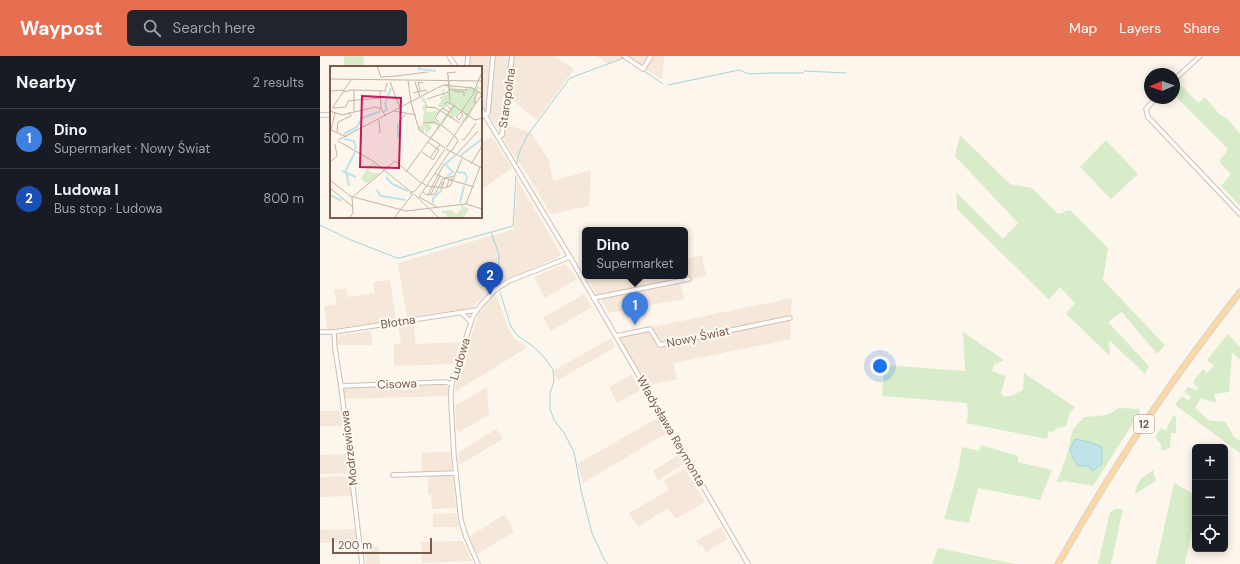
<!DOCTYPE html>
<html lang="en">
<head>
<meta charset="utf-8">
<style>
  body { margin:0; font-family:"DM Sans",sans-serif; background:#20242c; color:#f1f3f6 }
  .controls { position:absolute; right:12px; bottom:12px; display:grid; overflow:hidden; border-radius:6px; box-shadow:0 2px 10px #0003 }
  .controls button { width:36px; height:36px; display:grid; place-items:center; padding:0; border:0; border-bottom:1px solid #363941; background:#171b24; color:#f1f3f6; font:20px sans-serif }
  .compass { position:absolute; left:824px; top:12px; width:36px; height:36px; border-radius:50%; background:#171b24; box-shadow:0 2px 10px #0003; rotate:268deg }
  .scale { position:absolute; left:12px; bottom:10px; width:100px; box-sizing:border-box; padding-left:4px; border:2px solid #7a5c4d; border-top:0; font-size:11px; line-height:14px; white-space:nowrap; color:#7a5c4d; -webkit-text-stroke:3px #fffaf3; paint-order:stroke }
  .you { position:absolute; left:560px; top:310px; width:14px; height:14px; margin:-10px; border:3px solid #fff; border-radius:50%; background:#1a73e8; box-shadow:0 0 0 6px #1a73e833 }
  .badge { display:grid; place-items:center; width:26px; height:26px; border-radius:50%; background:#e76f51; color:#fff; font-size:13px; font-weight:700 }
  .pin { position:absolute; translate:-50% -33px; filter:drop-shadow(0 1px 2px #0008) }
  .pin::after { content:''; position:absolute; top:21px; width:14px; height:12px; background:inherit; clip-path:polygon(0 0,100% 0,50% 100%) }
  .popup { position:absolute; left:262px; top:171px; width:106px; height:52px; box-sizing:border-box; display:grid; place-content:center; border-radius:6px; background:#171b24; filter:drop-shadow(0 1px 3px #0005); font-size:13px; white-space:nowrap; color:#9ea1a6 }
  .popup b { font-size:15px; color:#f1f3f6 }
  .popup::after { content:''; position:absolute; left:50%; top:100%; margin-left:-8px; border:8px solid transparent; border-top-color:#171b24 }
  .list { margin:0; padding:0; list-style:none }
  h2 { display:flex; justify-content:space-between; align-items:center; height:52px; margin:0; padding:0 16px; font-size:17px }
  h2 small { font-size:13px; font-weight:400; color:#9ea1a6 }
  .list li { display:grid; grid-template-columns:26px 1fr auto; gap:12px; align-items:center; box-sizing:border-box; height:60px; padding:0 16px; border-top:1px solid #363941 }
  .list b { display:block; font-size:15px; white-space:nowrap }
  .list p { margin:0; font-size:13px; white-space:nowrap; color:#9ea1a6 }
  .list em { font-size:13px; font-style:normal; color:#9ea1a6 }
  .icon { flex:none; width:22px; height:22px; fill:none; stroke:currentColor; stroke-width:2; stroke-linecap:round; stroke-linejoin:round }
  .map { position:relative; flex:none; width:920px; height:508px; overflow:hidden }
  header { display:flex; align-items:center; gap:24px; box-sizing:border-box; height:56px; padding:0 20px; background:#e76f51; color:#fff }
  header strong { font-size:19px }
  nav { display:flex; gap:22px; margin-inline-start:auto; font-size:14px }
  .search { width:280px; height:36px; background:#20242c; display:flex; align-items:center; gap:10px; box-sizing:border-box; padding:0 14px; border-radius:6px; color:#9ea1a6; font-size:15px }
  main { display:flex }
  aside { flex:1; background:#171b24 }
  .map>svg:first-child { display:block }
</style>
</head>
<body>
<header>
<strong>Waypost</strong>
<div class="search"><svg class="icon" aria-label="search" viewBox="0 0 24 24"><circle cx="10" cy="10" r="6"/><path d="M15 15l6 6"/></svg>Search here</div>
<nav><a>Map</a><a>Layers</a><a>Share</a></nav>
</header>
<main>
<aside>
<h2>Nearby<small>2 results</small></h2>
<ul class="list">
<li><span class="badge" style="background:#3f7fe0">1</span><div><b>Dino</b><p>Supermarket · Nowy Świat</p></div><em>500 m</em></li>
<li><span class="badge" style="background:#1a4fb4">2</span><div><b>Ludowa I</b><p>Bus stop · Ludowa</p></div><em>800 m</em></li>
</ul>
</aside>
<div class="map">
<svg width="920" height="508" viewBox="0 0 920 508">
  <rect width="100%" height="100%" fill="#fdf6ec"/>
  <g fill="#f5e8da">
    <path d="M149,0H171L167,53L165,54L161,47V11H148Z"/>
    <path d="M176,0L190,1L181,73H178L170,61Z"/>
    <path d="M194,0H234L254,13L217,64L189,42Z"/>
    <path d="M277,0H344L342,24L306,1L288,8Z"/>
    <path d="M185,68L211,77L229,104L233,125L271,114L269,150L231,158L207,118L183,83Z"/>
    <path d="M172,81L192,112L161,134V85Z"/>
    <path d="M197,123L241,198L238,201L178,227L152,252L87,261L78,207L194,173Z"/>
    <path d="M382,199L386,220L371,224L370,221L278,240L268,223L283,220H365V203Z"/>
    <path d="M244,208L249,212L257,223L225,242L214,221Z"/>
    <path d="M70,224L76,264L7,274L4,250L17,248L14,234L26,232L28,241L55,237L53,226Z"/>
    <path d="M360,226L364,243L289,257L281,243Z"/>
    <path d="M176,238L189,274L196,284L208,291L135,336V331L159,256Z"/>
    <path d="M264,238L272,251L231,275L223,262Z"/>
    <path d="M472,242L471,260L341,286L332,271Z"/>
    <path d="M470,264L471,283L353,307L357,323L326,330L299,280L329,274L339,292Z"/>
    <path d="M93,266L96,288L140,286L134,308L74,310V288H81L78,269Z"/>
    <path d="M51,275L53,289H16L15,280Z"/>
    <path d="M291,282L295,291L238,324L233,315Z"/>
    <path d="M312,318L320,334L297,347L289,331Z"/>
    <path d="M123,329L128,331V340L24,343L23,334L25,331Z"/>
    <path d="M167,331L169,359L139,376L136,372L135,350Z"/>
    <path d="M0,355H21L23,370H0Z"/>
    <path d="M338,362L347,377L263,427L257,408Z"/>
    <path d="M176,373L183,383L139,409L138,397Z"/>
    <path d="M123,396H131L132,412L130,415L102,416L101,397Z"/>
    <path d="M26,398L28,417L0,418V399Z"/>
    <path d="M358,399L364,408L338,424L333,415Z"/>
    <path d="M365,412L385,446L356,463L348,452L318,471L309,457L349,434L344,425Z"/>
    <path d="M108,418H131L133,421L136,452L112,453L111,439L108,438Z"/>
    <path d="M30,420L32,440L0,441V421Z"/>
    <path d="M135,457L137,459L139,471H113V458Z"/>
    <path d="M185,458L194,476L157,498L149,481Z"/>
    <path d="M401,471L407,483L386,496L382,489L379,491L376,485Z"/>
    <path d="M36,473L37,485L0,487V474Z"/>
    <path d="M143,485L152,505L102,507L101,486Z"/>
    <path d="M44,491H59L60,508H46Z"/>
  </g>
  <g fill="#d8ecc9">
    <path d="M24,0H44L43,11H24Z"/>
    <path d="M859,27L878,47L885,41L900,59L907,62L920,78V150L901,130L911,118L900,107V104L907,95L906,91L854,39V31Z"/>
    <path d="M640,79L690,128L712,132L738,158L750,154L788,192L783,224L845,289L837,298L802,256L788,266L829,310L825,318L789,284L790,300L746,258L755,247L740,231L729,244L637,153L636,136L683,183L698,167L635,100Z"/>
    <path d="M786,84L818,118L791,143L760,111Z"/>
    <path d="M643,276L684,304L674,309L672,315L686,320L681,337L684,341L693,339L703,334L704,317L755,351L750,356L746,370L737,372L733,376L729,375L727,383L646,367L648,359L647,347L562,340L564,309L645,315Z"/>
    <path d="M908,278L920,291V304L912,296L909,336L894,338L896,347L881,342L875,352L888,364L905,366L915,382L920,385V397L855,349L862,340L868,344L871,341L864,336L868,331L877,334L878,332L873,326L883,313L887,317L894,310L887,304Z"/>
    <path d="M799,352L819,353L820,356L773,430L745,425L737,426L746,402L753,373L764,361L787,359Z"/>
    <path d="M853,359L856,361V377H851L850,392L842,395L840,387L835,381L841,372L846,375Z"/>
    <path d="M661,389L698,400V406L732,414L720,444L658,432L649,467L624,463L638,415L642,391L659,395Z"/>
    <path d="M833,414L836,425L815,438C816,425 823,421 833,414Z"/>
    <path d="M854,427L875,439V461L865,508H836Z"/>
    <path d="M795,453H803L791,508H778L790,456Z"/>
    <path d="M618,492L695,508H612Z"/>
  </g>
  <path fill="#bfe3e8" stroke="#a5d3da" d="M755,383L770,386L782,391V408L772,415L769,410H758L754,404L750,394Z"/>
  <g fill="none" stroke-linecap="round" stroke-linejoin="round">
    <g stroke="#a5d3da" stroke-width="1">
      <path d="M324,15L343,28"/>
      <path d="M348,29L419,14L429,18L449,17H483L485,15L526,17"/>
      <path d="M197,107L199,97L207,80L250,22L304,2"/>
      <path d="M0,169L31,184L77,202H80L171,176L179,199L178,224"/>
      <path d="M172,176L193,170L196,120"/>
      <path d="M180,236L191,271L198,280L214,291L225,302L233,314L234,325L230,338V353L234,364L244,377L254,396L261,434L272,477L284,503L288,508"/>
    </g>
    <defs>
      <g id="minor">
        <path d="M129,0L136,11"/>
        <path d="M304,0L323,13L331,0"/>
        <path d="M147,11L148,0"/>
        <path d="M854,24L880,0"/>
        <path d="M836,42L826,53L828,61L920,158"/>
        <path d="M161,53L250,201L428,508"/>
        <path d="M0,59H11"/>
        <path d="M165,59L168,57L173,0"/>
        <path d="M178,81L182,79L192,0"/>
        <path d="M274,242L369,223"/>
        <path d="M141,256L151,266"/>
        <path d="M0,276H14L157,254"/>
        <path d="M14,276L15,293L21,330L42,508"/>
        <path d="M296,280L330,273L340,289L470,262"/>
        <path d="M21,330L125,326L132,328"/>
        <path d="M73,419L136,417"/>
        <path d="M158,508L146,481L141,464L134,400L131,347V333L134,319L153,260L161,249L175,234L189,225L250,201"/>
      </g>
      <path id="primary" d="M738,508C770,452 804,396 841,343C866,306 893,271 920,236"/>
    </defs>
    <use href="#minor" stroke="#d1beb0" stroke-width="5.5"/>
    <use href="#primary" stroke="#dad1cd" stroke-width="7"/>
    <use href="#minor" stroke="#fff" stroke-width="3.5"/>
    <use href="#primary" stroke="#fbd9a5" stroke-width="5"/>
  </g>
  <g text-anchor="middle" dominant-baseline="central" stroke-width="4" stroke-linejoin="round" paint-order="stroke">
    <rect fill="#fffaf3" stroke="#a28b7f" stroke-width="1" x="814" y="359" width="20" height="18" rx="3"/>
    <g font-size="11" font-weight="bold" fill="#7a5c4d">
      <text x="824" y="368">12</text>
    </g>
    <g font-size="12" fill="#7a5c4d" stroke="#fffaf3">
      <text transform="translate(187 42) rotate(-82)">Staropolna</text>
      <text transform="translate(78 266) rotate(-9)">Błotna</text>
      <text transform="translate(378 281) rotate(-12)">Nowy Świat</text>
      <text transform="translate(140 303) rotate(-73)">Ludowa</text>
      <text transform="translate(77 328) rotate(-2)">Cisowa</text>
      <text transform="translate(351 375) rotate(60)">Władysława Reymonta</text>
      <text transform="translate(29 392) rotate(-97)">Modrzewiowa</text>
    </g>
  </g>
  <g transform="translate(10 10)">
    <rect width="152" height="152" fill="#fdf6ec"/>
    <path d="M120,16V20L129,23H139L138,20L145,22L148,19L150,22L151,20L152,24L146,23L152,27L146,28V36L136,56V54L132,56L130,54L132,55L136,50L131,44L123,53L117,50L112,58L117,63L111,60L108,63L116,68L107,64L100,75L108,59L100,58L102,62L96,68L94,58V68L89,64V60L93,59V49H95L92,41L95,38L90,32L94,31L98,40L106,41L96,42L97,46L110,45L104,52L109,58L122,40L117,36L115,43L108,40L112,34L109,32L113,30L112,24L115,23L113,26L117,29L118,22L114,19ZM42,96L47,100L42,105L46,101L42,98L38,105L49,108L38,117L34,116L31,112ZM130,138L139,143L134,151L116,152L117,148L112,147V145L121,144L126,148L132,142Z" fill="#d8ecc9"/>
    <path fill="none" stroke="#bfe3e8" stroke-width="2" d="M90,0L89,3L106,5M54,45L57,44L55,37L61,22M68,58V72M27,61L32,52L51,45M14,68L27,61M14,73L24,75L26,83M130,90L152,73M12,105L26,111M127,106L135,107L137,112L135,117M117,110L123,106L115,98L126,89M56,111L62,118L78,125M19,120L16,104L25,86M46,123L51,130L76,134M0,129L12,135M103,137V132L111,125L112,116M130,137L134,120"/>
    <path fill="none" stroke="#c5b3a7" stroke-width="1" d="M47,0L51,11L66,10M66,10L98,6M118,10L120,37L145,54L152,52M119,11L117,7L126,6M0,13L152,15M78,14L81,36M60,16L70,42M85,16L90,31M145,23L152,6M119,24H137V22M0,25L14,24M50,25L51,43M90,25L88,16L93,17M13,26L22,24L55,25L57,17M125,26H134V30M83,27L96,24L98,27M97,33L118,26M81,36L89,64L115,82M146,37L144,36L147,26M120,39L117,36L115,38L121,43M3,41L21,14M95,41L106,42L130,57M2,42L16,41L18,35L50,32M0,45L12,49L45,41L52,43L55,50M24,45V24M64,45L86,49M5,47L1,64L17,71M49,54L50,67M129,54L133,49L131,46L144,27V23M130,54L126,51L131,46M109,56L105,52L112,42L119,46M93,57L104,56L110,59M71,58L69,56L76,47M111,59L124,39M111,59L124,69M7,66L8,56L21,50L19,46M132,73L134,74L146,57M8,74L113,19L142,22L152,28M8,75L43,95L81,126V129M98,76L109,84L103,94M116,82L152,28M116,83L152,102M92,86L103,94M121,86L128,75L125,70M126,89L148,65M100,92L110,78M0,96L7,90L5,78M141,98L152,80M76,106L110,59M105,107L114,112L144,121M108,109L114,98M0,114L20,130L76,145L136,138L152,143M92,117L97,120L114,122M112,121L115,112L124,110M117,121L119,113H123M0,122L23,141M114,122L120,120L132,93M81,126H84L92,117L115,83M93,126L97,129L105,128L113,112M84,128L109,152M101,128L110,110M98,129L108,109M24,130L65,95L91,117M136,138L150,101M107,141L89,131L120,85M19,152L23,147L22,131M64,152L83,128"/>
    <path fill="#c2185b" fill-opacity="0.15" stroke="#c2185b" stroke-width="2" d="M32,30L71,32L69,102L30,101Z"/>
    <rect width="152" height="152" fill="none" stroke="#7a5c4d" stroke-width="2"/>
  </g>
</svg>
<div class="controls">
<button>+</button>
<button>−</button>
<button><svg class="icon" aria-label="locate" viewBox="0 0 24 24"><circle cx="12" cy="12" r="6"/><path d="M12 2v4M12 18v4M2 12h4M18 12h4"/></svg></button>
</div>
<svg class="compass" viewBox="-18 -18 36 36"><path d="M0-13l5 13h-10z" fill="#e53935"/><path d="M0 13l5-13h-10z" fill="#9ea1a6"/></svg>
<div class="scale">200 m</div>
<div class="you"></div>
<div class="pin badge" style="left:315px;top:269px;background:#3f7fe0">1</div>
<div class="popup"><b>Dino</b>Supermarket</div>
<div class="pin badge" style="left:170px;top:239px;background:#1a4fb4">2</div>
</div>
</main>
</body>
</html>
